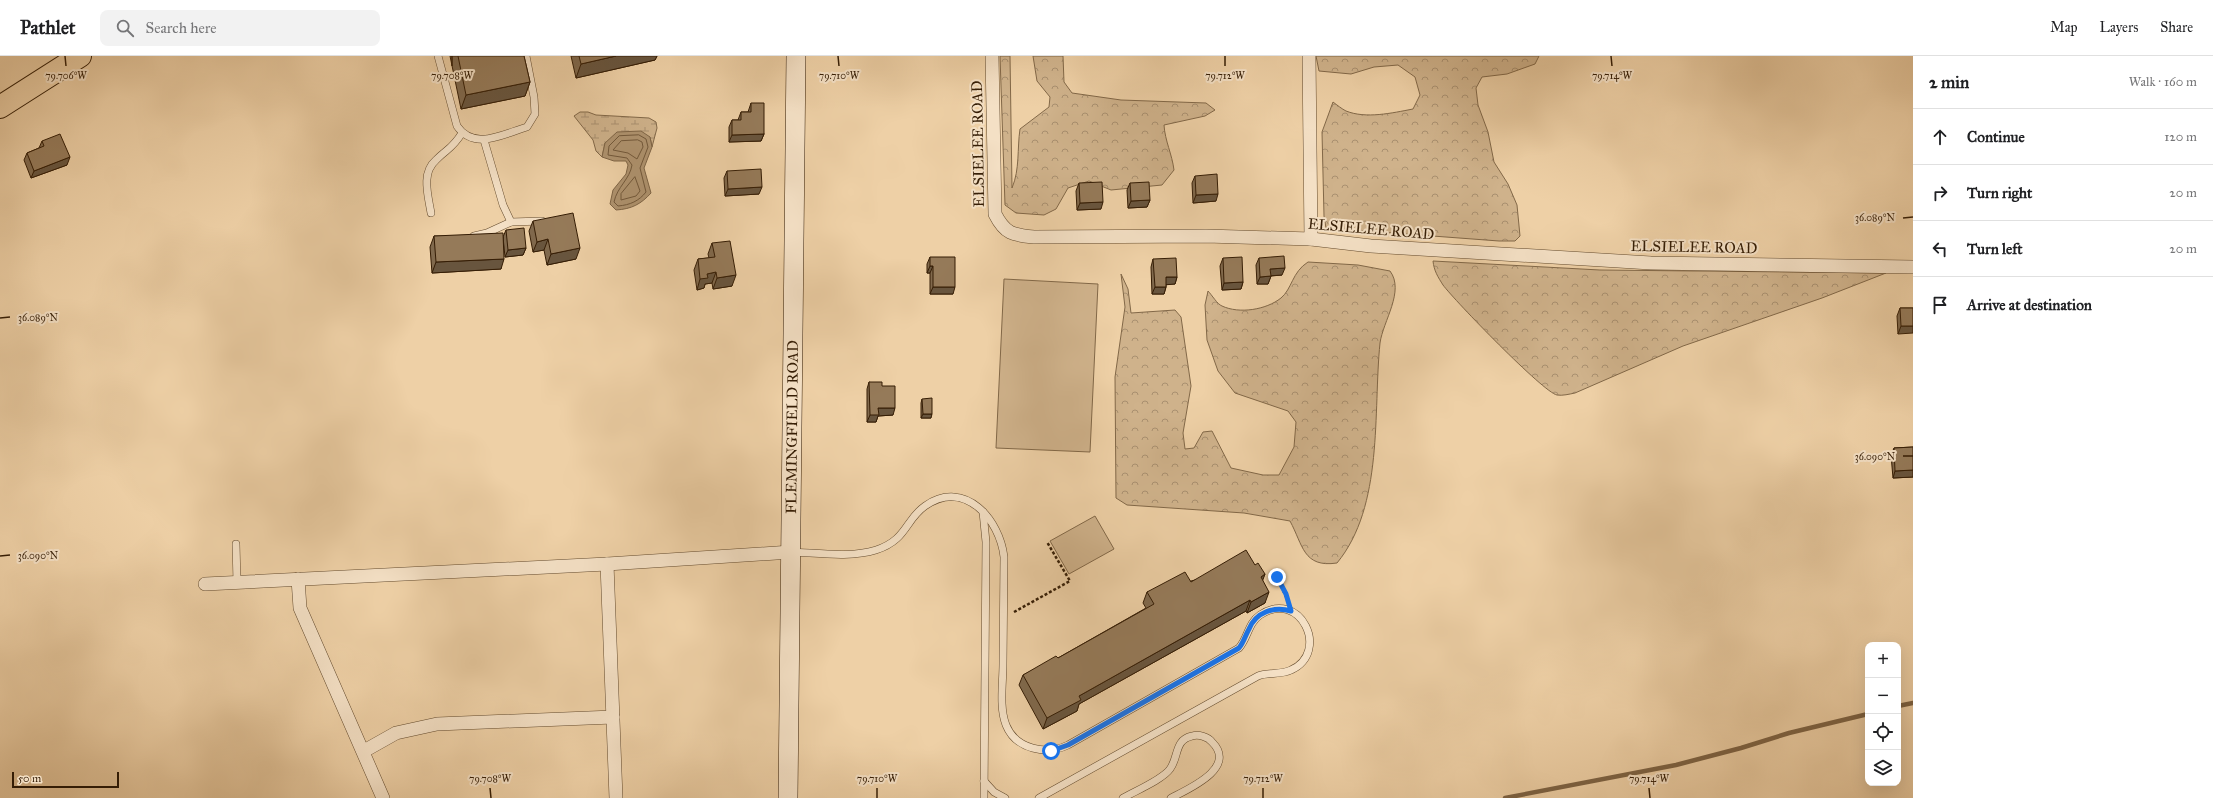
<!DOCTYPE html>
<html lang="en">
<head>
<meta charset="utf-8">
<style>
  body { margin:0; font-family:"IM FELL Great Primer",serif; background:#f2f2f2; color:#202124 }
  .controls { position:absolute; right:12px; bottom:12px; display:grid; overflow:hidden; border-radius:8px; box-shadow:0 4px 16px #0002 }
  .controls button { width:36px; height:36px; display:grid; place-items:center; padding:0; border:0; border-bottom:1px solid #e0e0e0; background:#fff; color:#202124; font:20px sans-serif }
  .scale { position:absolute; left:12px; bottom:10px; width:107px; box-sizing:border-box; padding-left:4px; border:2px solid #351d05; border-top:0; font-size:11px; line-height:14px; white-space:nowrap; color:#351d05; -webkit-text-stroke:3px #f4e0c5; paint-order:stroke }
  .stop { position:absolute; width:12px; height:12px; margin:-9px; border:3px solid #1a73e8; border-radius:50%; background:#fff }
  .stop.end { background:#1a73e8; border-color:#fff; box-shadow:0 1px 4px #0008 }
  .list { margin:0; padding:0; list-style:none }
  h2 { display:flex; justify-content:space-between; align-items:center; height:52px; margin:0; padding:0 16px; font-size:17px }
  h2 small { font-size:13px; font-weight:400; color:#757577 }
  .list li { display:grid; grid-template-columns:26px 1fr auto; gap:12px; align-items:center; box-sizing:border-box; height:56px; padding:0 16px; border-top:1px solid #e0e0e0 }
  .list b { display:block; font-size:15px; white-space:nowrap }
  .list em { font-size:13px; font-style:normal; color:#757577 }
  .icon { flex:none; width:22px; height:22px; fill:none; stroke:currentColor; stroke-width:2; stroke-linecap:round; stroke-linejoin:round }
  .map { position:relative; flex:none; width:1913px; height:742px; overflow:hidden }
  header { display:flex; align-items:center; gap:24px; box-sizing:border-box; height:56px; padding:0 20px; background:#fff; border-bottom:1px solid #e0e0e0 }
  header strong { font-size:19px }
  nav { display:flex; gap:22px; margin-inline-start:auto; font-size:14px }
  .search { width:280px; height:36px; background:#f2f2f2; display:flex; align-items:center; gap:10px; box-sizing:border-box; padding:0 14px; border-radius:8px; color:#757577; font-size:15px }
  main { display:flex }
  aside { flex:1; background:#fff }
  .map>svg:first-child { display:block }
</style>
</head>
<body>
<header>
<strong>Pathlet</strong>
<div class="search"><svg class="icon" aria-label="search" viewBox="0 0 24 24"><circle cx="10" cy="10" r="6"/><path d="M15 15l6 6"/></svg>Search here</div>
<nav><a>Map</a><a>Layers</a><a>Share</a></nav>
</header>
<main>
<div class="map">
<svg width="1913" height="742" viewBox="0 0 1913 742">
  <defs>
    <pattern id="forest-crowns" width="20" height="18" patternUnits="userSpaceOnUse"><rect width="20" height="18" fill="#cfb28b"/><path d="M2 6a3 3 0 1 1 6 0M12 15a3 3 0 1 1 6 0" fill="none" stroke="#a99070"/></pattern>
    <pattern id="wetland-marsh" width="20" height="14" patternUnits="userSpaceOnUse"><rect width="20" height="14" fill="#cfb28b"/><path d="M1 5h8M5 5V1M11 12h8M15 12V8" fill="none" stroke="#a99070"/></pattern>
  </defs>
  <rect width="100%" height="100%" fill="#eed0a6"/>
  <filter id="stains"><feTurbulence type="fractalNoise" baseFrequency=".005" numOctaves="4"/><feColorMatrix values="0 0 0 0 .2 0 0 0 0 .09 0 0 0 0 .02 0 0 0 .5 -.17"/></filter>
  <radialGradient id="worn" r=".72"><stop offset=".6" stop-color="#630" stop-opacity="0"/><stop offset="1" stop-color="#630" stop-opacity=".3"/></radialGradient>
  <g fill="url(#forest-crowns)" stroke="#826848">
    <path d="M1000,0H1010L1012,132C1020,113 1017,93 1020,73L1049,51L1050,41L1037,25L1033,0H1063L1064,26L1072,37L1121,44L1206,47L1215,54L1205,60L1164,69C1165,85 1172,98 1174,114L1162,129L1111,134L1089,125L1068,132L1056,153L1044,159L1016,157L1005,149Z"/>
    <path d="M1316,0H1539L1535,8L1507,18L1482,21L1476,32L1478,49L1488,76L1494,106L1508,128L1517,149L1520,180L1515,185H1499L1326,172L1324,160L1322,76L1333,46C1337,49 1342,53 1346,55C1366,63 1392,57 1413,53L1420,39L1415,21L1398,9L1374,11L1351,18L1319,15Z"/>
    <path d="M1433,205L1600,214L1886,217L1822,242L1683,290L1575,337C1570,338 1562,340 1557,339C1544,337 1454,244 1443,229C1438,221 1434,215 1433,205Z"/>
    <path d="M1308,206L1358,209L1390,215C1405,235 1383,265 1380,287C1373,356 1384,450 1337,507C1303,512 1303,489 1290,465L1244,457L1127,449L1116,442L1115,321L1125,251L1121,218L1128,233L1131,257L1175,254L1181,261L1191,330L1183,377L1185,393L1194,392L1203,376L1212,375L1231,412L1263,419H1279L1294,391L1296,366L1288,355L1235,337L1218,315L1207,284L1205,249L1208,235C1212,239 1217,248 1222,250C1239,258 1266,254 1281,242C1292,233 1292,216 1308,206Z"/>
  </g>
  <path fill="url(#wetland-marsh)" stroke="#826848" d="M580,56H588L596,59L649,62L656,66L657,72L652,91L650,81L605,87L602,101L596,95L593,84L574,60Z"/>
  <g fill="#cfb28b" stroke="#826848">
    <path d="M1004,223L1098,228L1090,396L996,392Z"/>
    <path d="M1095,460L1114,493L1069,518L1050,485Z"/>
  </g>
  <path fill="#af936f" stroke="#7e6445" d="M641,75L650,81L652,91L644,112L651,137C641,148 632,153 616,154L610,148L613,134L626,118L628,109L626,105H614L602,101L605,87L617,76Z"/>
  <g fill="none" stroke-linecap="round" stroke-linejoin="round">
    <g stroke="#72583a" stroke-width="1">
      <path d="M639,79L646,83L648,91L640,112L646,136C639,145 630,149 618,150L614,146C617,131 630,123 632,109L627,102L608,99L609,90L619,80Z"/>
      <path d="M638,84L642,86L643,91L637,103L628,97L613,94L621,85Z"/>
      <path d="M635,121L640,135L636,140L621,144V138Z"/>
    </g>
    <g stroke="#7e6445" stroke-width="4.5">
      <path d="M1898,650L1913,647"/>
      <path d="M1505,742L1676,709L1741,692L1789,677L1868,658"/>
    </g>
    <defs>
      <g id="lane">
        <path d="M438,0L457,70C474,95 503,78 527,71L535,58L534,41L526,0"/>
        <path d="M484,84L503,149L511,166L542,165"/>
        <path d="M431,157C428,139 421,117 436,104C448,92 452,93 462,77"/>
        <path d="M474,180L487,177L511,166"/>
        <path d="M983,456L986,486L984,742"/>
        <path d="M236,488L237,526"/>
        <path d="M791,496C818,497 850,502 876,494C907,484 905,464 925,450C965,422 1000,464 1004,501C1004,537 1003,573 1003,608C1003,627 999,651 1006,669C1016,694 1047,699 1068,689L1239,592C1248,582 1248,567 1260,559C1300,532 1331,596 1291,614C1281,619 1268,616 1258,620L1039,742"/>
        <path d="M984,725L994,736L1005,742"/>
        <path d="M1123,742C1135,735 1162,724 1170,713C1179,701 1174,684 1192,680C1199,678 1208,681 1212,686C1238,712 1188,733 1171,742"/>
      </g>
      <g id="street">
        <path d="M992,0L995,158C1005,178 1013,179 1034,181L1206,180L1311,183L1371,190L1651,207L1913,211"/>
        <path d="M1309,0L1311,183"/>
        <path d="M607,508L616,742"/>
        <path d="M298,523L300,552L383,742"/>
        <path d="M205,528L607,508L791,496"/>
        <path d="M364,695L396,677L437,668L613,661"/>
      </g>
      <g id="secondary">
        <path id="s1" d="M788,742L796,0"/>
      </g>
      <path id="highway" d="M0,51L80,0"/>
    </defs>
    <use href="#lane" stroke="#634a2d" stroke-width="8"/>
    <use href="#street" stroke="#634a2d" stroke-width="14"/>
    <use href="#secondary" stroke="#351d05" stroke-width="20"/>
    <use href="#highway" stroke="#351d05" stroke-width="24"/>
    <g stroke="#351d05" stroke-width="2.5" stroke-dasharray="3 2" stroke-linecap="butt">
      <path d="M1277,521L1288,545"/>
      <path d="M1014,556L1070,525L1047,486"/>
    </g>
    <use href="#lane" stroke="#f4e0c5" stroke-width="7"/>
    <use href="#street" stroke="#f4e0c5" stroke-width="13"/>
    <use href="#secondary" stroke="#f4e0c5" stroke-width="19"/>
    <use href="#highway" stroke="#eed0a6" stroke-width="22"/>
  </g>
  <g fill="#80694d" stroke="#351d05">
    <path d="M450,0H524L530,26L525,40L461,53Z"/>
    <path d="M571,0H657L655,4L576,22Z"/>
    <path d="M751,47L764,78L761,85L729,86V71L732,64H738L741,56H748Z"/>
    <path d="M42,85L67,109L31,122L24,104L27,97L39,92Z"/>
    <path d="M727,115L759,138L725,140L724,122Z"/>
    <path d="M1195,120L1216,145L1193,147L1192,127Z"/>
    <path d="M1079,127L1101,153L1077,154L1076,135Z"/>
    <path d="M1130,127L1150,144L1147,151L1128,152L1127,134Z"/>
    <path d="M533,165L576,203L547,209L544,194L533,196L529,175Z"/>
    <path d="M506,174L526,192L523,199L505,201L503,181L501,213L432,217L430,191L434,180L503,181Z"/>
    <path d="M712,187L732,230L713,233L712,227L705,228L704,232L697,234L694,214L698,203L709,202L708,198Z"/>
    <path d="M930,201L953,238H930V217H927V208Z"/>
    <path d="M1223,202L1243,226L1241,233L1222,234L1220,210Z"/>
    <path d="M1259,202L1282,219L1271,220L1268,228H1257L1256,209Z"/>
    <path d="M1153,203L1177,221L1175,228H1166V231L1164,238H1152L1151,211Z"/>
    <path d="M1900,252H1913L1898,278L1897,260Z"/>
    <path d="M869,326L882,330L893,359L878,360L876,366H867V333Z"/>
    <path d="M922,343L931,362H921V347Z"/>
    <path d="M1913,391V421L1893,422L1891,399L1894,392Z"/>
    <path d="M1255,509L1265,518L1262,524L1265,547L1247,557L1246,555L1079,648L1077,655L1043,673L1019,629L1023,619L1058,602L1146,552L1143,547L1147,536Z"/>
  </g>
  <g fill="#68553e" stroke="#351d05">
    <path d="M616,0H657L655,4L576,22L581,8Z"/>
    <path d="M530,26L525,40L461,53L466,39Z"/>
    <path d="M764,78L761,85L729,86L732,79Z"/>
    <path d="M70,101L67,109L31,122L34,115Z"/>
    <path d="M762,131L759,138L725,140L728,133Z"/>
    <path d="M1218,138L1216,145L1193,147L1196,139Z"/>
    <path d="M1150,144L1147,151L1128,152L1131,145Z"/>
    <path d="M1103,146L1101,153L1077,154L1080,147Z"/>
    <path d="M548,183L544,194L533,196L537,186Z"/>
    <path d="M526,192L523,199L505,201L508,194Z"/>
    <path d="M580,192L576,203L547,209L551,198Z"/>
    <path d="M504,203L501,213L432,217L436,206Z"/>
    <path d="M930,210H933L930,217H927Z"/>
    <path d="M1285,212L1282,219L1268,220L1270,213Z"/>
    <path d="M716,216L712,227L705,228L704,232L697,234L700,223L707,218Z"/>
    <path d="M736,219L732,230L713,233L717,222Z"/>
    <path d="M1271,220L1268,228H1257L1260,221Z"/>
    <path d="M1166,221H1177L1175,228L1163,229Z"/>
    <path d="M1243,226L1241,233L1222,234L1224,227Z"/>
    <path d="M933,231H955L953,238H930Z"/>
    <path d="M1155,231H1166L1164,238H1152Z"/>
    <path d="M1901,270H1913V277L1898,278Z"/>
    <path d="M878,352H895L893,359L878,360L876,366H867L870,359Z"/>
    <path d="M923,358H932L931,362H921Z"/>
    <path d="M1913,414V421L1893,422L1895,415Z"/>
    <path d="M1265,518L1261,529V521Z"/>
    <path d="M1269,536L1265,547L1247,557L1251,546Z"/>
    <path d="M1250,544L1246,555L1079,648L1077,655L1043,673L1047,662L1079,640Z"/>
  </g>
  <g fill="#957a59" stroke="#351d05">
    <path d="M458,0H524L530,26L466,39Z"/>
    <path d="M579,0H616L581,8Z"/>
    <path d="M751,47H764V78L732,79V64H741V56H751Z"/>
    <path d="M60,78L70,101L34,115L27,97L44,90L42,85Z"/>
    <path d="M761,113L762,131L728,133L727,115Z"/>
    <path d="M1217,118L1218,138L1196,139L1195,120Z"/>
    <path d="M1102,126L1103,146L1080,147L1079,127Z"/>
    <path d="M1149,126L1150,144L1131,145L1130,127Z"/>
    <path d="M573,157L580,192L551,198L548,183L537,186L533,165Z"/>
    <path d="M524,172L526,192L508,194L506,174Z"/>
    <path d="M503,177L504,203L436,206L434,180Z"/>
    <path d="M730,185L736,219L717,222L716,216L707,218L708,222L700,223L698,203L715,201L712,187Z"/>
    <path d="M1284,200L1285,212L1270,213L1271,220L1260,221L1259,202Z"/>
    <path d="M930,201H955V231H933V210H930Z"/>
    <path d="M1242,201L1243,226L1224,227L1223,202Z"/>
    <path d="M1176,202L1177,221H1166V231H1155L1153,203Z"/>
    <path d="M1900,252H1913V270H1901Z"/>
    <path d="M869,326H882V330H895V352H878L879,359H870Z"/>
    <path d="M932,342V358H923L922,343Z"/>
    <path d="M1913,391V414L1895,415L1894,392Z"/>
    <path d="M1246,494L1255,509L1258,507L1265,518L1261,521L1269,536L1251,546L1250,544L1079,640L1081,644L1047,662L1023,619L1056,600L1058,602L1154,548L1147,536L1185,516L1191,526Z"/>
  </g>
  <g fill="none" stroke-linecap="round" stroke-linejoin="round">
    <path stroke="#1a73e8" stroke-width="5" d="M1051,695L1068,689L1239,592C1244,586 1245,580 1249,573C1256,556 1274,550 1291,555L1286,538L1277,521"/>
  </g>
  <path fill="none" stroke="#351d05" stroke-width="1.5" d="M65,0L66,10M452,0V10M838,0L839,10M1225,0V10M1611,0L1612,10M1903,162L1913,161M0,262L10,261M1903,400H1913M0,500L10,499M490,732L491,742M877,732V742M1263,732V742M1649,732L1650,742"/>
  <g text-anchor="middle" dominant-baseline="central" stroke-width="4" stroke-linejoin="round" paint-order="stroke">
    <g font-size="15" fill="#351d05" stroke="#f4e0c5">
      <text transform="translate(978 88) rotate(-91)">ELSIELEE ROAD</text>
      <text transform="translate(1371 173) rotate(5)">ELSIELEE ROAD</text>
      <text transform="translate(1694 191) rotate(1)">ELSIELEE ROAD</text>
      <text stroke="none"><textPath href="#s1" startOffset="371">FLEMINGFIELD ROAD</textPath></text>
    </g>
  </g>
  <g font-size="10" text-anchor="middle" fill="#351d05" stroke="#f4e0c5" stroke-width="4" stroke-linejoin="round" paint-order="stroke">
    <text x="66" y="23">79.706°W</text>
    <text x="452" y="23">79.708°W</text>
    <text x="839" y="23">79.710°W</text>
    <text x="1225" y="23">79.712°W</text>
    <text x="1612" y="23">79.714°W</text>
    <text x="1875" y="165">36.089°N</text>
    <text x="38" y="265">36.089°N</text>
    <text x="1875" y="404">36.090°N</text>
    <text x="38" y="503">36.090°N</text>
    <text x="490" y="726">79.708°W</text>
    <text x="877" y="726">79.710°W</text>
    <text x="1263" y="726">79.712°W</text>
    <text x="1649" y="726">79.714°W</text>
  </g>
  <rect width="100%" height="100%" filter="url(#stains)"/>
  <rect width="100%" height="100%" fill="url(#worn)"/>
</svg>
<div class="controls">
<button>+</button>
<button>−</button>
<button><svg class="icon" aria-label="locate" viewBox="0 0 24 24"><circle cx="12" cy="12" r="6"/><path d="M12 2v4M12 18v4M2 12h4M18 12h4"/></svg></button>
<button><svg class="icon" aria-label="layers" viewBox="0 0 24 24"><path d="M12 4l9 5-9 5-9-5zM3 14l9 5 9-5"/></svg></button>
</div>
<div class="scale">50 m</div>
<div class="stop" style="left:1051px;top:695px"></div>
<div class="stop end" style="left:1277px;top:521px"></div>
</div>
<aside>
<h2>2 min<small>Walk · 160 m</small></h2>
<ul class="list">
<li><svg class="icon" aria-label="ahead" viewBox="0 0 24 24"><path d="M12 20V5M6 11l6-6 6 6"/></svg><div><b>Continue</b></div><em>120 m</em></li>
<li><svg class="icon" aria-label="right" viewBox="0 0 24 24"><path d="M7 20v-9h11M14 6l5 5-5 5"/></svg><div><b>Turn right</b></div><em>20 m</em></li>
<li><svg class="icon" aria-label="left" viewBox="0 0 24 24"><path d="M17 20v-9H6M10 6l-5 5 5 5"/></svg><div><b>Turn left</b></div><em>20 m</em></li>
<li><svg class="icon" aria-label="arrive" viewBox="0 0 24 24"><path d="M6 21V4h12l-3 4 3 4H6"/></svg><div><b>Arrive at destination</b></div></li>
</ul>
</aside>
</main>
</body>
</html>
